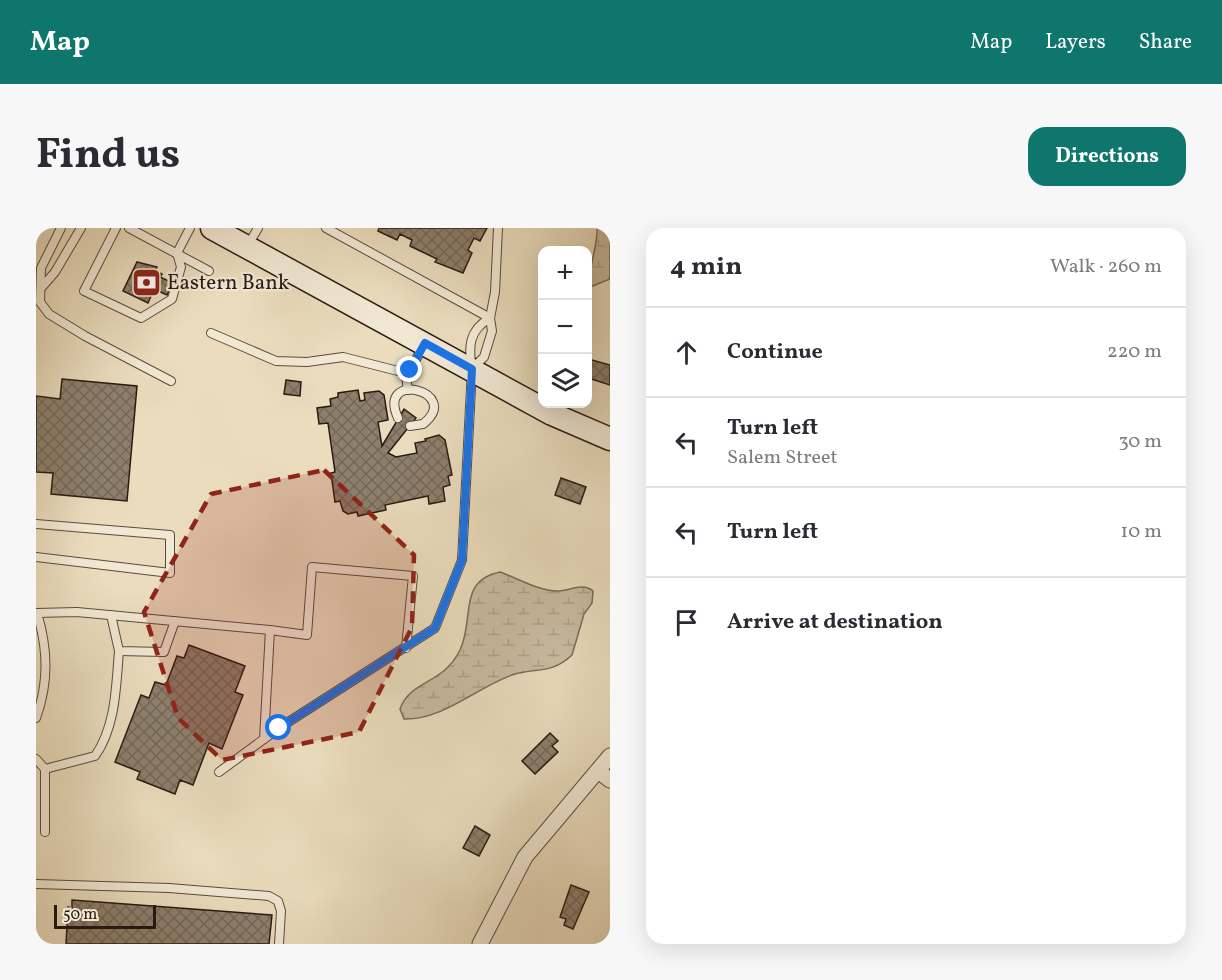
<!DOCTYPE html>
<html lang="en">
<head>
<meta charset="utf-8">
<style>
  body { margin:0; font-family:Vollkorn,serif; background:#f7f7f7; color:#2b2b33 }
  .controls { position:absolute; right:18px; top:18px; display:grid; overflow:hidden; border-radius:12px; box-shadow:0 6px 24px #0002 }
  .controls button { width:54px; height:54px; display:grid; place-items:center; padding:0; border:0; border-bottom:2px solid #e1e1e2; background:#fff; color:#2b2b33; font:30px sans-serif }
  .scale { position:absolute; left:18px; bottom:15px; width:102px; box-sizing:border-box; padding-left:6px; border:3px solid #291b14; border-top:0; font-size:16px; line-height:21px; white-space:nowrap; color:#291b14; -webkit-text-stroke:4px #f1e8d4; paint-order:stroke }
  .stop { position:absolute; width:18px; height:18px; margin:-14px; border:4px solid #1a73e8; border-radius:50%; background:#fff }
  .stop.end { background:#1a73e8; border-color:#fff; box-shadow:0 2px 6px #0008 }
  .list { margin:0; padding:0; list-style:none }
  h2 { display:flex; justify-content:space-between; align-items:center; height:78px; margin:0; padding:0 24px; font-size:26px }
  h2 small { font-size:20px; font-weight:400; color:#7c7c81 }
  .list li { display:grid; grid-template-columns:39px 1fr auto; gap:18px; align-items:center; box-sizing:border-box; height:90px; padding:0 24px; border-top:2px solid #e1e1e2 }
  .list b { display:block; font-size:22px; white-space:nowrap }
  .list p { margin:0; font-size:20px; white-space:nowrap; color:#7c7c81 }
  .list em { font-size:20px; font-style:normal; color:#7c7c81 }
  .icon { flex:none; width:33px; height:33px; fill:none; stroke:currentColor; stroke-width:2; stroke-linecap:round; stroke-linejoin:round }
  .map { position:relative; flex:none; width:574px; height:716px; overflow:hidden; border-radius:18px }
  header { display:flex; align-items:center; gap:36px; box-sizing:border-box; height:84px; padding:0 30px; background:#0f766e; color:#fff }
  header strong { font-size:28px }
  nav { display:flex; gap:33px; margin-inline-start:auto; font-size:21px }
  .intro { display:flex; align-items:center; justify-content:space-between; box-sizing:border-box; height:144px; padding:0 36px }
  h1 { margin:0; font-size:42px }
  .button { padding:15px 27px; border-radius:18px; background:#0f766e; color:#fff; font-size:21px; font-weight:700 }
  main { display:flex; gap:36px; padding:0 36px }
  aside { flex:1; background:#fff; border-radius:18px; box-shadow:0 6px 24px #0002 }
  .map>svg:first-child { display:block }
</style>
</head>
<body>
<header>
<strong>Map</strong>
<nav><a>Map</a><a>Layers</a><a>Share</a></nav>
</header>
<div class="intro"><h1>Find us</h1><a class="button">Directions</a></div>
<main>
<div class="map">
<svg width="574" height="716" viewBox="0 0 574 716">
  <defs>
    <pattern id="wetland-marsh" width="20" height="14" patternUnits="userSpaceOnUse" patternTransform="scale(1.5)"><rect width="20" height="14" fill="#c9bba0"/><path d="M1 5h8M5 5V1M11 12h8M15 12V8" fill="none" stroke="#ada089"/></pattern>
    <pattern id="building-cross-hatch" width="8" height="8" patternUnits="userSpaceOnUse" patternTransform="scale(1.5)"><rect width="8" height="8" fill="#8d7f6c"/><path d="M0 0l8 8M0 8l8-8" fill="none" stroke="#736758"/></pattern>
  </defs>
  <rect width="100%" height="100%" fill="#eadcbd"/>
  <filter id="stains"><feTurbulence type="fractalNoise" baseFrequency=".00333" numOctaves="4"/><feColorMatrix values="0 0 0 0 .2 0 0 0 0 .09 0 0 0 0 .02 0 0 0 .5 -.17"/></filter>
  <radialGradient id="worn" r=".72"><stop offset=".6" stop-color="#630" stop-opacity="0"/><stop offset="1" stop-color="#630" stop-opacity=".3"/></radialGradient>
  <g fill="url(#wetland-marsh)" stroke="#796b5a" stroke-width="1.5">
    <path d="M561,0H574V51L554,59C549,51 563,15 561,0Z"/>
    <path d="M464,344C481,350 503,363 521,363C534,363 546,354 557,363L556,375L548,386L536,427C515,447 500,439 476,447C440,460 407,492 368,491L364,481C374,452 407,457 424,422C439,391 421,353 464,344Z"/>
  </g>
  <g fill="url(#building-cross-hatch)" stroke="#291b14" stroke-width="1.5">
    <path d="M343,0H451L444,13L438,10L432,22L436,25L427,45L399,34L401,31L374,18L376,12L364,6L361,12L342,3Z"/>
    <path d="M101,34L121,39L119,43L126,46L124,49L137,55L131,67L118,61L112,75L87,63Z"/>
    <path d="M552,131L574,137V157L552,150Z"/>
    <path d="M26,151L101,158L91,273L15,266L17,245L0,244V168L24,171Z"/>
    <path d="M250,152L265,154L264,168L248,166Z"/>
    <path d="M322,162L324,173L329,172L328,165L343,163L348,167L352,192L342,194L346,218L368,181L380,190L352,225L360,229L381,225L379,215L390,213L389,211L403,207L409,212L416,247L412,248L414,257L407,259L409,273L393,276L392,268L349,277L350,282L322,288L321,284L312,286L307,283L304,273L299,274L295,245L299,244L292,195L283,196L281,180L295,178L294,171L302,169V165Z"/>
    <path d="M525,250L550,259L544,276L519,267Z"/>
    <path d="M153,417L209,438L199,464L207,467L186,521L173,515L157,557L144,552L139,566L101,551L104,544L79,534L105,467L113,470L119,454L130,457L141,428L148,430Z"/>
    <path d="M514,505L522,513L516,518L522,524L499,546L486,533Z"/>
    <path d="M439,598L454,607L443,628L427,620Z"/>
    <path d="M535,657L553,664L537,701L528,697L530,691L524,689Z"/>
    <path d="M36,672L236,687L233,716H30L32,679L36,680Z"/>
  </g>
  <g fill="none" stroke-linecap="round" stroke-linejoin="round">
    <defs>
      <g id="lane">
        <path d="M25,0L5,40L4,74L13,86L49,108L135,153"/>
        <path d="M80,0L48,63L105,90L136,71L145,39L141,25L154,0"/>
        <path d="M93,0L173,43"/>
        <path d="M290,0L454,90"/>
        <path d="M212,17L222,0"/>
        <path d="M6,59L19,44L45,0"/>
        <path d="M175,105L240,133L271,134L307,129L362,143L374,142L387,119"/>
        <path d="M438,139L448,129L456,103L454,90L459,64L462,0"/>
        <path d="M369,142L372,162"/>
        <path d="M362,190C340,141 428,164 387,196L374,198"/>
        <path d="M0,296L134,307V345L0,329"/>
        <path d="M0,385L41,384L234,402L228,511"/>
        <path d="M75,387L83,423L128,424L139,393"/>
        <path d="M234,402L271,407L276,339L377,348L370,420"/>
        <path d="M0,490C13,454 12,421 1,385"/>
        <path d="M0,531L9,541"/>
        <path d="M183,544L243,500L399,400L426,332L436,141C432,119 433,102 454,90"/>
        <path d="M9,604V541L59,528C80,498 80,458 83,423"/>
        <path d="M0,656L133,660L233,668L242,673L245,683L243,716"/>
      </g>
      <g id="street">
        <path d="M562,543L574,552"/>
        <path d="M444,716L489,629L574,528"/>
      </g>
      <path id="secondary" d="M176,0L516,186L574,211"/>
    </defs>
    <use href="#lane" stroke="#594b3e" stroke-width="10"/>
    <use href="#street" stroke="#594b3e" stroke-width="17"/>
    <use href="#secondary" stroke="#291b14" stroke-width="25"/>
    <use href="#lane" stroke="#f1e8d4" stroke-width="8"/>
    <use href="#street" stroke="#f1e8d4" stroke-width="15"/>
    <use href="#secondary" stroke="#f1e8d4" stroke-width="22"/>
  </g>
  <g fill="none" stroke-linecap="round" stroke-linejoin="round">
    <path stroke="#1a73e8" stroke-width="8" d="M243,500L399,400L426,332L436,141L389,115L374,142"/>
  </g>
  <path fill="#8f2418" fill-opacity="0.2" stroke="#8f2418" stroke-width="4.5" stroke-dasharray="12 8" stroke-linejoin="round" d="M288,242L378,327L376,399L323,504L186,532L142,490L108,384L175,266Z"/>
  <defs>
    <symbol id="bank-square" viewBox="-11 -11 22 22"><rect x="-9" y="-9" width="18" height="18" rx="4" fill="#8f2418" stroke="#f1e8d4"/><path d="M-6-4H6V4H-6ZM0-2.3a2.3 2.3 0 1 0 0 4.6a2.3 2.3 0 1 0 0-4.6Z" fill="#fff"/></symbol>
  </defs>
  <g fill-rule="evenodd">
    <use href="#bank-square" x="94" y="38" width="33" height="33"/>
  </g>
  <g text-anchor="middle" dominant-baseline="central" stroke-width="4.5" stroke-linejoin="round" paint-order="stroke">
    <g font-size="21" fill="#291b14" stroke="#f1e8d4" text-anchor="start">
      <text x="131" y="55">Eastern Bank</text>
    </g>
  </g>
  <rect width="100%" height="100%" filter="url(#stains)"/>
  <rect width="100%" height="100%" fill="url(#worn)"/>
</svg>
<div class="controls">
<button>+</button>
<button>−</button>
<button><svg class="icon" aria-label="layers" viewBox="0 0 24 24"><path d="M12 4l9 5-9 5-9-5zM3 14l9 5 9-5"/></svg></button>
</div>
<div class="scale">50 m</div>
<div class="stop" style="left:243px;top:500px"></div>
<div class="stop end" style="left:374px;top:142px"></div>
</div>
<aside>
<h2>4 min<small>Walk · 260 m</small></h2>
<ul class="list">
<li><svg class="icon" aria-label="ahead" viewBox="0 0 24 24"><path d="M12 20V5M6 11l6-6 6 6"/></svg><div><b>Continue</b></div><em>220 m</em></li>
<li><svg class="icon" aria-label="left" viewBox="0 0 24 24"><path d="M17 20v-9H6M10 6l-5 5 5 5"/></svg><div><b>Turn left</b><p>Salem Street</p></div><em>30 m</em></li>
<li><svg class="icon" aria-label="left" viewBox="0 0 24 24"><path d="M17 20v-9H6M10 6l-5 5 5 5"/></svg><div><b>Turn left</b></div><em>10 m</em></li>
<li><svg class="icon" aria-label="arrive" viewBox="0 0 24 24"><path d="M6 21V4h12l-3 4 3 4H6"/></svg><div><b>Arrive at destination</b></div></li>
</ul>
</aside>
</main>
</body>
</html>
